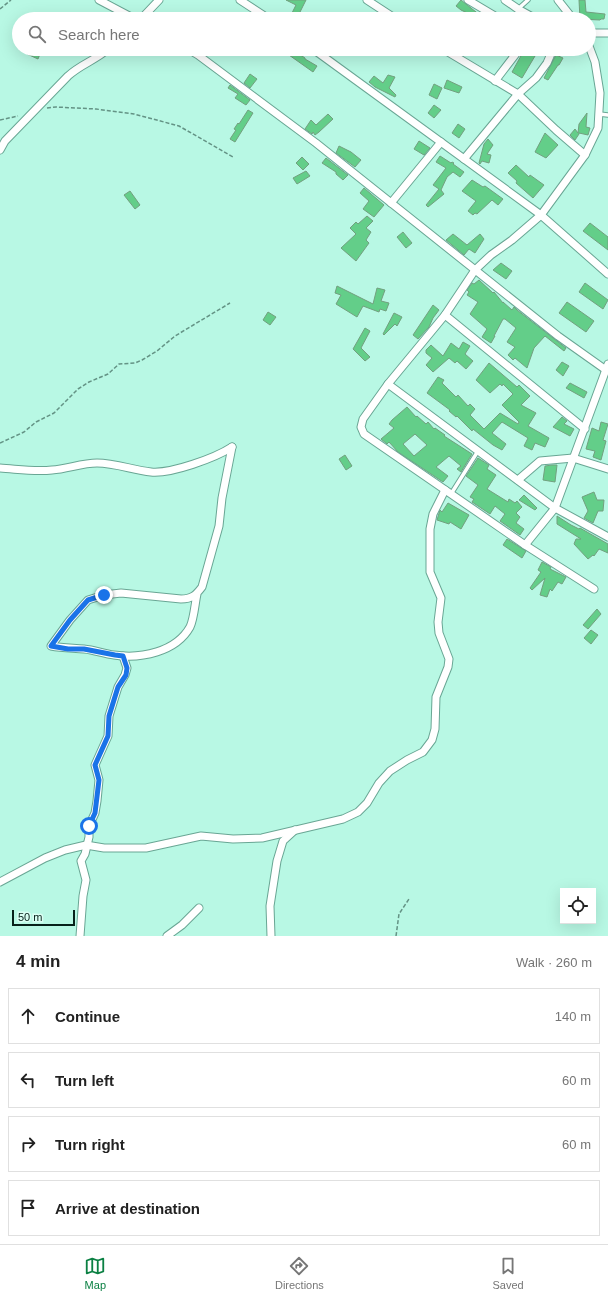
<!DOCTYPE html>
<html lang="en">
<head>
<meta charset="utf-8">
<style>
  body { margin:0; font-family:Arial,sans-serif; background:#f6f6f6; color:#222 }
  .controls { position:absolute; right:12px; bottom:12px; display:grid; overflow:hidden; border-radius:0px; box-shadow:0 4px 16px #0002 }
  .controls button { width:36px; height:36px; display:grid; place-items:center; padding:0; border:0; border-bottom:1px solid #e0e0e0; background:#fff; color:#222; font:20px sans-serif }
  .scale { position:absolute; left:12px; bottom:10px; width:63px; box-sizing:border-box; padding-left:4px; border:2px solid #07211a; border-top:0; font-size:11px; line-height:14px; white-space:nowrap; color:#07211a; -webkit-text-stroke:3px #dafff3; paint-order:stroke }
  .stop { position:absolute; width:12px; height:12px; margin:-9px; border:3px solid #1a73e8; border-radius:50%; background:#fff }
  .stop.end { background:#1a73e8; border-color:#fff; box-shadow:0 1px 4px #0008 }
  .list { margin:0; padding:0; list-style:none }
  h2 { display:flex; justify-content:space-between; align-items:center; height:52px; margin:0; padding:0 16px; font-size:17px }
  h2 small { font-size:13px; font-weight:400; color:#767676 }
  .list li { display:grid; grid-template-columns:26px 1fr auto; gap:12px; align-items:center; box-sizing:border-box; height:56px; margin:0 8px 8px; padding:0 8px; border:1px solid #e0e0e0; border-radius:0px }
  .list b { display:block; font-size:15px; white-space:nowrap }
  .list em { font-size:13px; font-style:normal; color:#767676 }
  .icon { flex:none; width:22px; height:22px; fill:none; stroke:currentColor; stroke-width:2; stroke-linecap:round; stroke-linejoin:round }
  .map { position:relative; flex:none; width:608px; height:936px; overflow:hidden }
  .search { position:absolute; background:#fff; box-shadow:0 4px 16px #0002; left:12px; right:12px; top:12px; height:44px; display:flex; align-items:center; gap:10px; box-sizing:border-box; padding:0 14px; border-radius:22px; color:#767676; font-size:15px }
  .sheet { height:308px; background:#fff }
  nav { display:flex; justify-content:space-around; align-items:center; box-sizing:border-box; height:56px; border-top:1px solid #e0e0e0; background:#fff; font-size:11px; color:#767676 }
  nav a { display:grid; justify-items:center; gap:2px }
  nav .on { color:#0b8043 }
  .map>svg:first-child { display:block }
</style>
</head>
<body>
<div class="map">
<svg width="608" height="936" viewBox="0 0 608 936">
  <rect width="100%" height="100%" fill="#b8f8e4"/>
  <g fill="#63ce89" stroke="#72a07f" fill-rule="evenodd">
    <path d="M286,0H306L298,16L292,13L296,5Z"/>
    <path d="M461,0L481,16L480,19L461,10L456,6Z"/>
    <path d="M579,0H585L586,12L605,14L604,19H601L600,20L580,19Z"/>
    <path d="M29,49H42L38,59L27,54Z"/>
    <path d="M523,49L535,56L522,78L512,72L522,54Z"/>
    <path d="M291,52L298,55L299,54L305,58V59L317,66L313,72L289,55Z"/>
    <path d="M556,55L563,58L559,65H558L548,80L544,78Z"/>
    <path d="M250,74L257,79L250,88L244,83Z"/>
    <path d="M388,75L395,77L389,88L396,95L395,97L375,87L369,82L374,76L383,83Z"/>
    <path d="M447,80L462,87L459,93L444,88Z"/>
    <path d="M434,84L442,88L437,99L429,95Z"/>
    <path d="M230,85L250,100L246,105L235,98L238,94L228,88Z"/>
    <path d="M434,105L441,110L434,118L428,113Z"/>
    <path d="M248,110L253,113L235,142L230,139L236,130L234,129L238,123L239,124Z"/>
    <path d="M587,113L586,127L590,128L588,135L579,133V134L575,140L570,135L575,129L578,133L579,124Z"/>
    <path d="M328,114L333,119L319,132L315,135L313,132L312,134L305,129L311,120L316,125Z"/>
    <path d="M458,124L465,129L459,138L452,133Z"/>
    <path d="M545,133L558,145L546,158L535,152Z"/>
    <path d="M488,139L493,145L487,154L491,155L489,163L482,161L480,164L479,163L484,144Z"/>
    <path d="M419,141L430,148L424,155L414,149Z"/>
    <path d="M339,146L351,152L361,160L355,167L336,153Z"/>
    <path d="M440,156L451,163L452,162L454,163L453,164L464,172L460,177L453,172L447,177L441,190L444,194L428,207L426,205L439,189L433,185L446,168L436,162Z"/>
    <path d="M302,157L309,164L303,170L296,163Z"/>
    <path d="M326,158L348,175L343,180L336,174V172L322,163Z"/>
    <path d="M516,165L529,177L530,175L544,185L533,198L516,183L517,181L508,173Z"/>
    <path d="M306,171L310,176L297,184L293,178Z"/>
    <path d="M472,180L483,187L485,186L503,199L498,205L492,200L477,214L475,213L473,215L468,211L476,201L462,191Z"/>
    <path d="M364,188L384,205L374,217L363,209L369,201L360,193Z"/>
    <path d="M130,191L140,205L135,209L124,195Z"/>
    <path d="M367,216L373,221L366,228L371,232L366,240L369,243L356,261L341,248L356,234L350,228L356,222L358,224Z"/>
    <path d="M590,223L608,237V250L583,231Z"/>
    <path d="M403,232L412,243L406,248L397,237Z"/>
    <path d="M453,234L467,245L480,234L484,239L475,253L469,249L464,255L446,240Z"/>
    <path d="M501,263L512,271L506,279L493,270Z"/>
    <path d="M479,280L493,293L494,292L503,303V302L512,310L514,307L517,310L566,348L564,351L545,336L534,348L527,368L515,358L513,360L508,355L515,347L507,342L516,328L505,319H503L494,336H495L491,343L482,337L487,329L470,314L478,302L467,295L469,292L467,290L472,283L474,284Z"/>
    <path d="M585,283L608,300L603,309L579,292Z"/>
    <path d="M337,286L373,304L377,288L385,290L381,301L389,303L386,311L380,309L379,312L363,306L357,317L336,304L341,295L335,293Z"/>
    <path d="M567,302L594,321L586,332L559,313Z"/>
    <path d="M433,305L439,310L433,318L429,327L418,339L413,335Z"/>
    <path d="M268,312L276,317L270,325L263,320Z"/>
    <path d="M394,313L402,317L397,326L395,324L384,335L383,334Z"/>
    <path d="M365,328L370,331L361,348L370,357L365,361L353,349Z"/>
    <path d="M463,342L470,346L465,354L473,361L466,369L457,361L455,363L449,358L433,372L426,365L432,358L426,353V350L431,345L443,356L451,343L459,349Z"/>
    <path d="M562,362L569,366L563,376L556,370Z"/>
    <path d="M489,363L517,387L519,385L530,396L521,405L536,413L528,426L549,438L545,447L535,443L532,450L524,446L528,438L502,422L492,433L506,444L502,450L493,445L473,429L472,431L457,416L456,417L449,411L450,410L427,393L438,377L444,380L442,383L456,397L458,395L468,406L470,404L475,409L470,415L484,429L500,413L518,424L519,422L502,405L513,394L503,384L502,386L500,384L490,393L476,380Z"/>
    <path d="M570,383L587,392L584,398L566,388Z"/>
    <path d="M407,407L416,417L417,416L426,424L428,422L434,429L435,428L445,435L444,436L472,454L461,472L457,469L461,466L449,456L436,467L448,476L443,482L398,452L389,442L387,444L381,439L394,428L389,424L392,420ZM415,434L427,445L414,456L403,444Z"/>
    <path d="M562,417L567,421L564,424L574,429L570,436L553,427Z"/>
    <path d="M601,422L608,424L603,440L606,441L601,460L593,457L595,451L586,449L592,428L599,431Z"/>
    <path d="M345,455L352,466L346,470L339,459Z"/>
    <path d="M478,458L489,465L487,469L496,475L487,489L508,502L509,499L515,503L517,501L522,507L516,513L520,517L516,523L524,529L520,535L500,521L505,514L495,506L490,514L472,502L474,499L470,497L478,485L466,476Z"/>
    <path d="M552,465H557L555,482L543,480L545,466Z"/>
    <path d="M594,492L597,500H604L603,511H598L593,523L584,518L588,511L582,497Z"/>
    <path d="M524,495L537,508L535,510L519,500Z"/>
    <path d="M448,503L469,515L461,529L450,522L449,524L437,520L440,510L442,512Z"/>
    <path d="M557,516L571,525L579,529L580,528L608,544V553L599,549L594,556L593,555L588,559L574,544L576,539H581L557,524Z"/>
    <path d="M507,539L526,551L522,558L503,545Z"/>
    <path d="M542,562L551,567L550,569L566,577L562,584L558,582L552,591L550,589L547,597L540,595L545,578L532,590L530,588L541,572L538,570Z"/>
    <path d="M597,609L601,614L588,629L583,625Z"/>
    <path d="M591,630L598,635L591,644L584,638Z"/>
  </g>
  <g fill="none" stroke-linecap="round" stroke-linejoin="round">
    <defs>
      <g id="lane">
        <path d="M518,9L528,0"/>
        <path d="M599,114L608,115"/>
        <path d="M451,494L478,451"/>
      </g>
      <g id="street">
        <path d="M99,0L135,19"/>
        <path d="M240,0L269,19"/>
        <path d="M367,0L396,19"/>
        <path d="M468,0L500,19"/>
        <path d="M505,0L518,9L536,19"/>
        <path d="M558,0L573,19"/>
        <path d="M141,19L159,0"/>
        <path d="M589,33H608"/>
        <path d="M589,46L595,62L600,93L598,128L585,155L541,215L512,240L491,255L475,270L445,315L388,384L363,419L361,427L364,434L525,545L594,589"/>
        <path d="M188,49L198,55L316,143L558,336L606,370"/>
        <path d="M313,49L541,215L608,274"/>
        <path d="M443,49L518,94L556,130L585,155"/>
        <path d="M495,81L518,51V49"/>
        <path d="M0,150L5,141L68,76C81,64 96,60 108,49"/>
        <path d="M464,159L518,94L536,78L547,63L553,49"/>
        <path d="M391,203L441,142"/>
        <path d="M445,315L585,429"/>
        <path d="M388,384L555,508L608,537"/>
        <path d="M0,468C17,469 34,472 52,470C67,469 82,463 97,463C115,463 133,470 151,472C171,474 215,458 232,447"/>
        <path d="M518,480L540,461L573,458L608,469"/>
        <path d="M525,545L555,508L608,364"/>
        <path d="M197,594C195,603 194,619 190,627C176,652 141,659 114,655C104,654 95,650 84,649C73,648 62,648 51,646L70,620L88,600L104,595L121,593L181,599C192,599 196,595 202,587L219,526L222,498L232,447"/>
        <path d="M0,882L45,858L65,850L86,845L104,848H146L201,836L233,839L262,838L343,819L358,812L367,803L379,783L390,771L407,760L423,752L432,740L435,729L436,697L448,667L449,659L439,633L438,622L441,598L430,572V529L433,514L445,490"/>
        <path d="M80,936L83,896L86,880L81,861L85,854L89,837V826L95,813L97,801L99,780L95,765L108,736L109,716L118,687L125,675L127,668L123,656"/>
        <path d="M167,936L182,925L199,908"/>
        <path d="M271,936L270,906L277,861L283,841L295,830"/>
      </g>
    </defs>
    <use href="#lane" stroke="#69a694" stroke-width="5.5"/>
    <use href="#street" stroke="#69a694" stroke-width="9"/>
    <g stroke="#649385" stroke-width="1.5" stroke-dasharray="4 2" stroke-linecap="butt">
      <path d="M0,9L11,0"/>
      <path d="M47,108L56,107L96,109L134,114L179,126L233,157"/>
      <path d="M0,120L18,116"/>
      <path d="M0,443L24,432L36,422L54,413L78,389L89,382L108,374L119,364L135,363L142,360L157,351L175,336L230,303"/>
      <path d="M396,936L399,914L409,899"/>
    </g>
    <use href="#lane" stroke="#fff" stroke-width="3.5"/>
    <use href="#street" stroke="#fff" stroke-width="7"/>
  </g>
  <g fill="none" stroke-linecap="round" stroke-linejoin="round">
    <path stroke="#1a73e8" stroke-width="5" d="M89,826L95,813L99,780L95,765L108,736L109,716L118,687L126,675L127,668L123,656L115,655L84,649H68L51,646L70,620L88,600L104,595"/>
  </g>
</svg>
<div class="controls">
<button><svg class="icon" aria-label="locate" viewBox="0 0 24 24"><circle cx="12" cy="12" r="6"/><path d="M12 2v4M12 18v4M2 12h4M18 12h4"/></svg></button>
</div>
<div class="scale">50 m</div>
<div class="stop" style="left:89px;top:826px"></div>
<div class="stop end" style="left:104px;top:595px"></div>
<div class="search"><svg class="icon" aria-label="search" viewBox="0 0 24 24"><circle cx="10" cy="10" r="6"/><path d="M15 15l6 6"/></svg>Search here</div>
</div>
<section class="sheet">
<h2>4 min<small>Walk · 260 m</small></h2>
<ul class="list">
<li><svg class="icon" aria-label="ahead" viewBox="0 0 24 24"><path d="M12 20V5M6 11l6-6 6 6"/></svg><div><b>Continue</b></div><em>140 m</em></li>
<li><svg class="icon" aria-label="left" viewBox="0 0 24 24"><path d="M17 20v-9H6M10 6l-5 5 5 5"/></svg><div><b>Turn left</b></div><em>60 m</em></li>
<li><svg class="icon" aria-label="right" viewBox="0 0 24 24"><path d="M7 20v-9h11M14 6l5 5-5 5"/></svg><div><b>Turn right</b></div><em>60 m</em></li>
<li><svg class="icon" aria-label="arrive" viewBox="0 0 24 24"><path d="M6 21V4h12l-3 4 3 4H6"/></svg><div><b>Arrive at destination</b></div></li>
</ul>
</section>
<nav>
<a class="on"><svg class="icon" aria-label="map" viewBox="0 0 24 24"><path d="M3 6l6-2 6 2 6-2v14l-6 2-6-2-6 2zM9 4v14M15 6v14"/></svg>Map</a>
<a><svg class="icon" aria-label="directions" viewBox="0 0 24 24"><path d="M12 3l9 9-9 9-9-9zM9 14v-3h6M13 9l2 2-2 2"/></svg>Directions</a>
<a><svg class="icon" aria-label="saved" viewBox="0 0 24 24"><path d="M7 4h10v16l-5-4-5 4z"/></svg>Saved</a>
</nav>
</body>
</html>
